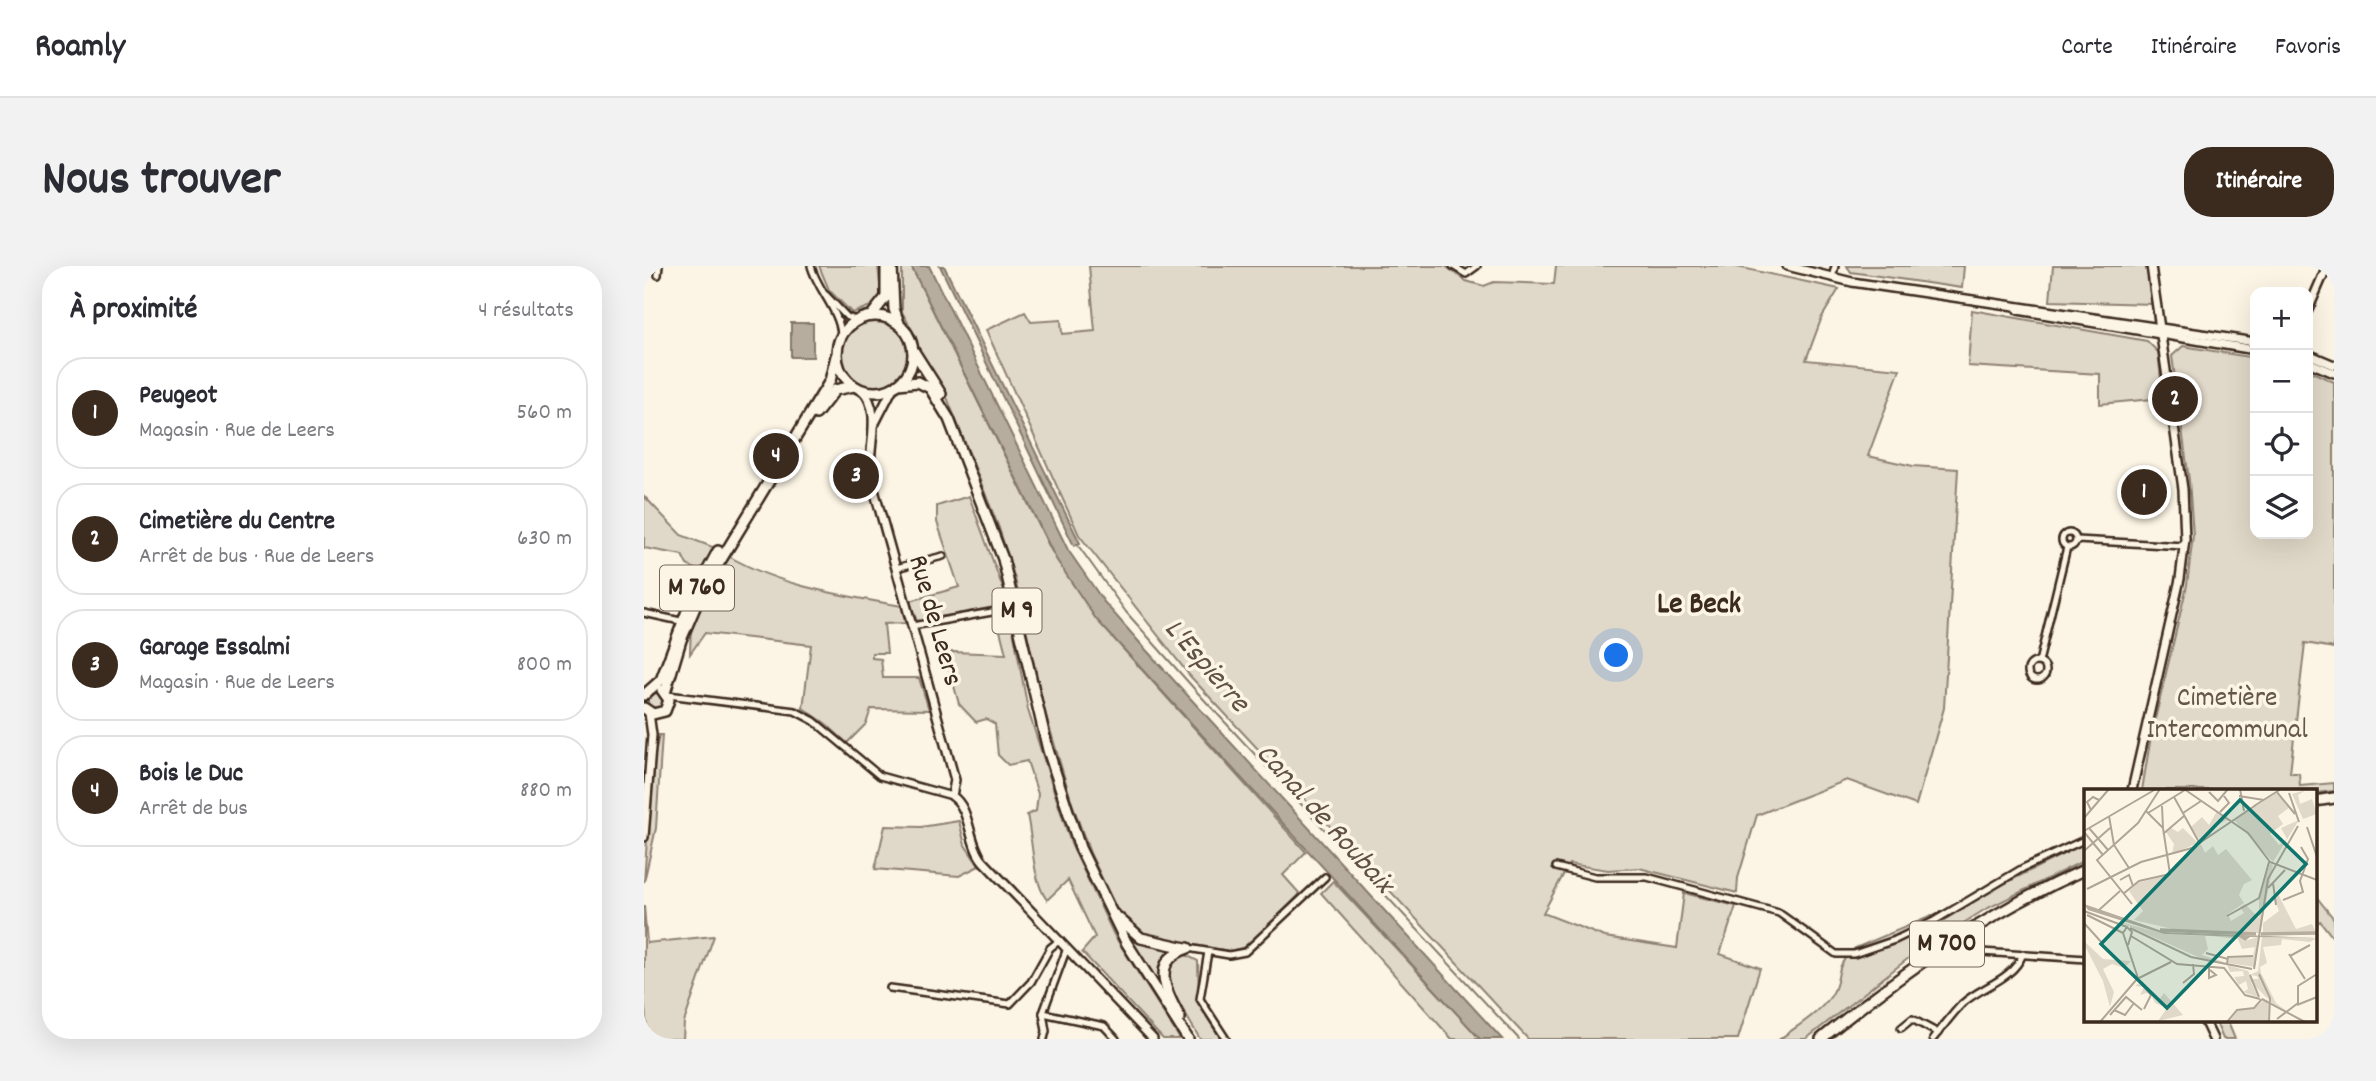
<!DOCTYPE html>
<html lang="fr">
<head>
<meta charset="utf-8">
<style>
  body { margin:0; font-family:Dekko,sans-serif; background:#f2f2f3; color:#2b2b33 }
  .controls { position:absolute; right:21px; top:21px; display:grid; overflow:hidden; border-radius:14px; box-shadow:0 7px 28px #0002 }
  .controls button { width:63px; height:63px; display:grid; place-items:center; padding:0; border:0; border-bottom:2px solid #e1e1e2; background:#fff; color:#2b2b33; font:35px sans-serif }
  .you { position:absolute; left:973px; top:390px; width:24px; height:24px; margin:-18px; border:5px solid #fff; border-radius:50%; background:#1a73e8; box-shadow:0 0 0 10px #1a73e833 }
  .badge { display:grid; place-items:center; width:46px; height:46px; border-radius:50%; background:#3b2a1e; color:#fff; font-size:23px; font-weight:700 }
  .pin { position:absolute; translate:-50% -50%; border:4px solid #fff; box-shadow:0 2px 7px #0006 }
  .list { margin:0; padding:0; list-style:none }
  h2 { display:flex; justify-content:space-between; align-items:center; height:91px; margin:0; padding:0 28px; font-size:30px }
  h2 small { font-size:23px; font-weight:400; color:#7c7c81 }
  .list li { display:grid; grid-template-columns:46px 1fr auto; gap:21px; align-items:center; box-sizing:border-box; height:112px; margin:0 14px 14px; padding:0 14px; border:2px solid #e1e1e2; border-radius:28px }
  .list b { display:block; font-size:26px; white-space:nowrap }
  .list p { margin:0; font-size:23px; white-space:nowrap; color:#7c7c81 }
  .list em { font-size:23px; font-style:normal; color:#7c7c81 }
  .icon { flex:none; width:38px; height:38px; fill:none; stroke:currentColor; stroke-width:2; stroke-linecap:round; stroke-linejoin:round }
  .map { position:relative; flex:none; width:1690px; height:773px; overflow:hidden; border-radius:28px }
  header { display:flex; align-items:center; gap:42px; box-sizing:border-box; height:98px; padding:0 35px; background:#fff; border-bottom:2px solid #e1e1e2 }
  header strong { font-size:33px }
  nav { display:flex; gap:38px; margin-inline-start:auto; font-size:24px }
  .intro { display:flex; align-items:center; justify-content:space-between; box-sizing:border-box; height:168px; padding:0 42px }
  h1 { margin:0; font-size:49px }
  .button { padding:18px 32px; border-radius:28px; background:#3b2a1e; color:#fff; font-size:24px; font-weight:700 }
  main { display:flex; gap:42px; padding:0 42px }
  aside { flex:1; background:#fff; border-radius:28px; box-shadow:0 7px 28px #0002 }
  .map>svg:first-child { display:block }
</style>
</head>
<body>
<header>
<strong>Roamly</strong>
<nav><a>Carte</a><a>Itinéraire</a><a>Favoris</a></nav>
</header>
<div class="intro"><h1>Nous trouver</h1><a class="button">Itinéraire</a></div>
<main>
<aside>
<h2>À proximité<small>4 résultats</small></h2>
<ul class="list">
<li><span class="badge">1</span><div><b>Peugeot</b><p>Magasin · Rue de Leers</p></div><em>560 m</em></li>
<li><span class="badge">2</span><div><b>Cimetière du Centre</b><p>Arrêt de bus · Rue de Leers</p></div><em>630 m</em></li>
<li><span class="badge">3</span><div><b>Garage Essalmi</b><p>Magasin · Rue de Leers</p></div><em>800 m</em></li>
<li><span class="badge">4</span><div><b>Bois le Duc</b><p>Arrêt de bus</p></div><em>880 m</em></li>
</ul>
</aside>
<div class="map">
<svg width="1690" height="773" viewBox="0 0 1690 773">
  <rect width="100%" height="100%" fill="#fcf5e5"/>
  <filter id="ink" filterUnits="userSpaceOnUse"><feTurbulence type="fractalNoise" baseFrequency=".0143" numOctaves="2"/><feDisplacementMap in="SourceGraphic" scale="14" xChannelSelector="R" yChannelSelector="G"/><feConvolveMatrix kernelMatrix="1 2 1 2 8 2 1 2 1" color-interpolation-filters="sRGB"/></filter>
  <g filter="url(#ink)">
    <g fill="#e0d8c8" stroke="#8e8173" stroke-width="2">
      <path d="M175,0H234L237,29L232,38L208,47L185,24Z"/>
      <path d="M258,0H267L407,284L452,353L662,586L639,609L656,628L610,674L598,682L585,685L503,671L477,652L446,587L428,537L400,443L371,313L355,262L302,129L277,93L271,69L258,46Z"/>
      <path d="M445,0H801L822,15L840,20L850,16L910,18L912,0H1089L1195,23L1178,51L1162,94L1256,103L1224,190L1269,200L1314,203L1300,442L1272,539L1203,514L1113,549L1094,612L1093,627L995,602L964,604L925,598L899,647L961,671L1033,682L1040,627L1092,640L1076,688L1116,702L1094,773H884L546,410L435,269L342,64L381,46L387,56L417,54L418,68L451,65Z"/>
      <path d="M1203,0H1320L1318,22L1207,6Z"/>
      <path d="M1409,0H1503L1509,38L1406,35Z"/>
      <path d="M1328,44L1503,75L1514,86L1519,132L1456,138V108L1324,100Z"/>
      <circle cx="231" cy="88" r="34"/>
      <path d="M1539,80L1611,92V268H1664V104L1690,116V382L1661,377L1646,507H1655L1656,520L1690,517V525L1671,527V524H1498L1507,470L1543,319L1549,269L1545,214L1528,90Z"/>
      <path d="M0,230L37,269L71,282L56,306L43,299L38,289L0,282Z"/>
      <path d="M325,230L364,336L384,444L427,578L470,669L536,773H519L438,686L451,671L424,614L403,634C388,614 389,575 383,549L392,545L394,528L383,495L364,499L354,489L351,458L342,453L332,456L315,438L301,388L308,386L362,388L350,341L273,356L266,335L315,321L293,256V240Z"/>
      <path d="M81,288C136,321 196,329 258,340L261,357L240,358L243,387H228V392L237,393L239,412H275L285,444L227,443L222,458L203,477L181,457L159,442L167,379L61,367L46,388L47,358Z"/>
      <circle cx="12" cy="435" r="8"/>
      <path d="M15,469H18L12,562L0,616L8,503Z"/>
      <path d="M315,555L321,579L335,600L315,610L231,603L241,560L277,561Z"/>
      <path d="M1441,577V594L1340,644L1266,691L1162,773H1136C1153,760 1174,748 1187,730C1200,710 1187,703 1211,682L1338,629Z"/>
      <path d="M689,615L818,753L836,773H808L677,627Z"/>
      <path d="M1671,629L1690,653V673L1676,655L1671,659Z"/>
      <path d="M0,640L3,677L70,670L40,756L39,773H4L0,732Z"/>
      <path d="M487,671L505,680L528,683L517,699L519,725L488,679Z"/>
      <path d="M538,687L554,695L555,739L577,773H556L526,722V697Z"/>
      <path d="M1571,754H1583L1591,773H1579Z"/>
    </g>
    <g fill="#b7ad9e" stroke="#85796b" stroke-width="2">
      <path d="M267,0H285L424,284L460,336L503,385L858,773H836L452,353L412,293Z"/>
      <path d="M296,0H300L436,277L430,280Z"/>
      <rect x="147" y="57" width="22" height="34"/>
    </g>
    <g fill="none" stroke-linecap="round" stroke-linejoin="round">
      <path stroke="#85796b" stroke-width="2" d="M433,278L482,346L553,426L875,773"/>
      <defs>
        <g id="minor">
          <path d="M167,0C173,23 196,45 197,69"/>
          <path d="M809,0L822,8L833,0"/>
          <path d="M14,9L15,0"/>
          <path d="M1188,12L1191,0"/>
          <path d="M182,29L203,51L212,54"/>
          <circle cx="1425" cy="274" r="7"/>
          <path d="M1433,274L1540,280"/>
          <path d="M252,302L299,290"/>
          <path d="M0,347L41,356"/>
          <path d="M268,360L348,346"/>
          <path d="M1395,396L1423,281"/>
          <circle cx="1393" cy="405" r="9"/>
          <path d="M24,429L151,445L170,455L236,510L308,530"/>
          <path d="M912,601L951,611H1003L1135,647L1192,688H1210L1251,674L1290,655L1379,602L1442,573"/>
          <path d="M423,682L399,747L460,760L472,773"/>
          <path d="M544,682L585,689L601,686L681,611"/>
          <path d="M1322,685L1442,693"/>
          <path d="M564,686L556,733L582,773"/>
          <path d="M246,722L366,738L387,716L406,682L416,674"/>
          <path d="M399,747L402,765L400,773"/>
          <path d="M1257,762L1268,753L1294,767"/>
          <path d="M1289,773C1299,761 1308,748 1318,738C1337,720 1368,715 1379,688"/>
        </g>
        <g id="tertiary">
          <path d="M1143,0L1208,16L1611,76"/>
          <path d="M1374,44L1611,84"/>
          <path d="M1664,44L1683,0"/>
          <path d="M1664,88L1690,99"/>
          <path d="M1664,96L1690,107"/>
          <path d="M218,124C240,146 222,184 227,213L311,514L308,530C327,542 324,577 339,595L509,773"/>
          <path d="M231,157L249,122"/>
          <path d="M1488,524L1536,313L1541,273L1539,223L1507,0"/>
          <path d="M0,571L8,469L5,447"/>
          <path d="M1560,754L1569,773"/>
        </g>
        <g id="primary">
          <path d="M248,0L250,43L255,57"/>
          <circle cx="231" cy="88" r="38"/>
          <path d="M227,50L242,31V0"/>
          <path d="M172,148L191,124L210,120"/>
          <path d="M21,427L37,374L58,325L186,115L192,90"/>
          <path d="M0,429L17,414L46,337L74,285"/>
          <path d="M0,442L9,448L21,445L25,434L18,424"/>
        </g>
        <g id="trunk">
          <path d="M269,84L297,128"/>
          <path d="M254,118L274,116L286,122L305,153L359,293L404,484L436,582L482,676L544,773"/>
          <path d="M1671,535L1690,532"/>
          <path d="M471,649L497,672L542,682"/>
          <path d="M536,752C522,725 505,695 544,682"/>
          <path d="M1177,773C1259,706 1344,646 1442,603"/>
        </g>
      </defs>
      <use href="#minor" stroke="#3b2a1e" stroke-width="10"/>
      <use href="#tertiary" stroke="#3b2a1e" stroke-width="12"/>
      <use href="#primary" stroke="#3b2a1e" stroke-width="14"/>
      <use href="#trunk" stroke="#3b2a1e" stroke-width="14"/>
      <use href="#minor" stroke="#fcf5e5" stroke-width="5"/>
      <use href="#tertiary" stroke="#fcf5e5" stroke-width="7"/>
      <use href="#primary" stroke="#fcf5e5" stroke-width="9"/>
      <use href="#trunk" stroke="#fcf5e5" stroke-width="9"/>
    </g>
  </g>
  <g text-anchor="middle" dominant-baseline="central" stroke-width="7" stroke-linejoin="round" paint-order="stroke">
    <g fill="#fcf5e5" stroke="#75675a" stroke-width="2">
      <rect x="16" y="299.5" width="74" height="45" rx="5"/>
      <rect x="348.5" y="322.5" width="49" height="45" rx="5"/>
      <rect x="1266" y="655.5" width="74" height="45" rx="5"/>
    </g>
    <g font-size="26" font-weight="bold" fill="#3b2a1e">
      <text x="53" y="322">M 760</text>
      <text x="373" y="345">M 9</text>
      <text x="1303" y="678">M 700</text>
    </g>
    <g font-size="28" fill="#3b2a1e" stroke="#fcf5e5">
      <text transform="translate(289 355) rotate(74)">Rue de Leers</text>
    </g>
    <g font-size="28" fill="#645648" stroke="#fcf5e5">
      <text x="1583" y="434">Cimetière<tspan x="1583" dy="32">Intercommunal</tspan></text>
    </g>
    <g font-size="30" font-weight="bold" fill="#3b2a1e" stroke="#fcf5e5">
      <text x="1055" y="340">Le Beck</text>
    </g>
    <g font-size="30" font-style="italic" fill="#605144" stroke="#fcf5e5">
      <text transform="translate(561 401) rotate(49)">L'Espierre</text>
      <text transform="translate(679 554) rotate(48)">Canal de Roubaix</text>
    </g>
  </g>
  <g transform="translate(1440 523)">
    <rect width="233" height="233" fill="#fcf5e5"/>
    <path d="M222,1L214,6L216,15L228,10L233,25L219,30L208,5ZM192,4L206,18L194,27L199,35L186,45L195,56L203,50L197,39L215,31L189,73L150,31ZM133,22L144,30L125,41L127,45L117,53L107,38L118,28L125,36ZM87,39L94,43L99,39L114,54L88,65L90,55L82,43ZM117,55L121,64L129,57L134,66L142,60L168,91L160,95L155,106L160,114L144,125L147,132L160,124L156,118L161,115L175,129V110L186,74L189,76L176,144L97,142L50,131L59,122L45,102L53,94L88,85L91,75ZM194,105L212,140L228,135L233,145L179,146V134L195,122L189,107ZM33,132L80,145L121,147L124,160L118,166L143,174L121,171ZM126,147L155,148L160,152L174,148L171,178L144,174L145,169L169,167L171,158L158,160L154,150ZM178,148L233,149L226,153L198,150L197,156L179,158L183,174L176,178L177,184L192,214L203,222L187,213L173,187L166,186L174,182ZM0,152L19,170L47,172L40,179L28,175L19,180L30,203L26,218L19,192L2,159L0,162ZM143,176L164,182L168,190H175L186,212L167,193L174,208L159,203L164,200L162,192L155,196L150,188L160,187L159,182L146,183ZM58,192L75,211L80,204L99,226L74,232L83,219L71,214L66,203L56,206L60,198L51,197ZM180,211L186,214L184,233H145L154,221L171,219Z" fill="#e0d8c8"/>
    <path d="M0,115L81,143L233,149L166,148L161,152L155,148L80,145L4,121Z" fill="#b7ad9e"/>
    <path fill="none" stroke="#b7ad9e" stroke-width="3.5" d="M76,141L172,145M177,145L233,144"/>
    <path fill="none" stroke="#afa495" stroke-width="2" d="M100,0L164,44L186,73L233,91M156,0L160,22M192,2L211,25M125,3L134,12L144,0M205,4L215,33M155,7L180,11M90,8L116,55M78,17L79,39M170,17L197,0M7,21L3,13L9,8L15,11M136,23L145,14L140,7M64,24L101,1M99,24L117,12M25,27L30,56L45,79M0,29L25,0M223,38L233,68M5,39L24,61M0,42L72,0M0,43L19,66M79,45L100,27M0,62L26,39M36,91L45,86L49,97M189,94L192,116M184,99L201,81M3,100L57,73L108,59L172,16M39,105L55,92L86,85L79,39L62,22M199,111L219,103L216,92L224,70L217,58M48,115L13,71L54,34L76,0M15,121L36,102M0,122L43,138M3,126L39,144M143,127L175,109L185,73M0,134L19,155M46,139L107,168L168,180M47,147L93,175L140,179L161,206L176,210M44,156L48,143L43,138L39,144L54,189M122,164L144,170M205,165L221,190M206,167L226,156M125,175V189L132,186L126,181M143,175L144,168L169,167M170,180L184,90L214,37M175,185L186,209L185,233M166,186L175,208M55,189L87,173M55,192L67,206L60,220M99,194L110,185L109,175M178,210L221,233M213,216L233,208M30,221L41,226L50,214M26,226L42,208L58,221M193,230L214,214V197L233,185M16,233L53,190M143,233L153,221L170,219L178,210"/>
    <path fill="#0f766e" fill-opacity="0.15" stroke="#0f766e" stroke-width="3.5" d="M156,11L222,75L83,219L17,155Z"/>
    <rect width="233" height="233" fill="none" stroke="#3b2a1e" stroke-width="3.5"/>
  </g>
</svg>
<div class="controls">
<button>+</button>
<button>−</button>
<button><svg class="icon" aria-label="locate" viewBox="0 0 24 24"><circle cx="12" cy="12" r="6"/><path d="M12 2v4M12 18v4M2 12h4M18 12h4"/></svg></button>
<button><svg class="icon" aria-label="layers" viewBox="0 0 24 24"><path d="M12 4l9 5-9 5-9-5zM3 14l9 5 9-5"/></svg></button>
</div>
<div class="you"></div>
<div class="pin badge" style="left:1500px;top:226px">1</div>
<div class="pin badge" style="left:1531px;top:133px">2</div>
<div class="pin badge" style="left:212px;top:210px">3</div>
<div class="pin badge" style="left:132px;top:190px">4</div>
</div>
</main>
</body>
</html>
